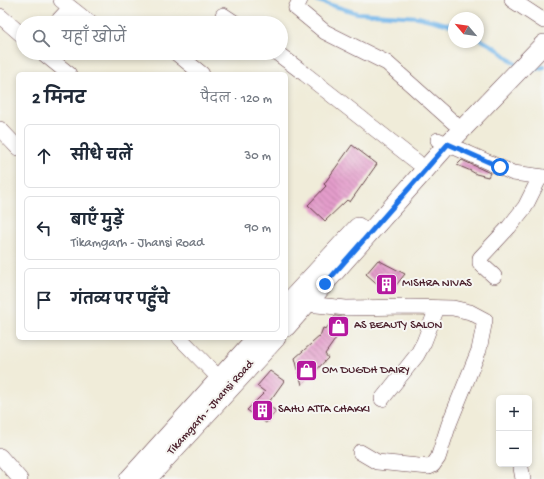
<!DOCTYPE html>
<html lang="hi">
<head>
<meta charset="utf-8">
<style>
  body { margin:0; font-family:"Gochi Hand","Playpen Sans Deva",sans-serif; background:#f6f6f7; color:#1f2937 }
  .controls { position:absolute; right:12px; bottom:12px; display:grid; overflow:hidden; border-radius:6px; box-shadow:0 2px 6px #0003 }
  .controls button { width:36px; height:36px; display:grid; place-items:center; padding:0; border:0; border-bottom:1px solid #e0e1e3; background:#fff; color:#1f2937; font:20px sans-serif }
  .compass { position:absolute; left:448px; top:12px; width:36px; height:36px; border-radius:50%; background:#fff; box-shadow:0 2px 6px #0003; rotate:299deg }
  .stop { position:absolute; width:12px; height:12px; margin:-9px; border:3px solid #1a73e8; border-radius:50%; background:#fff }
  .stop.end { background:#1a73e8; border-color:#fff; box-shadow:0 1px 4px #0008 }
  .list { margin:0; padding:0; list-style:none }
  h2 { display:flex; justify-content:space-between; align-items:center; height:52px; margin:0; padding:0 16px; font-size:17px }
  h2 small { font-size:13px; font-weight:400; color:#747a83 }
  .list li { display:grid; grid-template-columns:26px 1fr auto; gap:12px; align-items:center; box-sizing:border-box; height:64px; margin:0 8px 8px; padding:0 8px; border:1px solid #e0e1e3; border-radius:6px }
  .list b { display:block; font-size:15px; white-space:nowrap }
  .list p { margin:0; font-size:13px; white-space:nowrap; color:#747a83 }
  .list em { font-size:13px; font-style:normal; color:#747a83 }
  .icon { flex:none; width:22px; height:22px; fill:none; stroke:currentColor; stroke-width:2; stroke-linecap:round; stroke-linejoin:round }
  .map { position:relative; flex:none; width:544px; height:479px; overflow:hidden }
  .search { position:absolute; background:#fff; box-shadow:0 2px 6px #0003; left:16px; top:16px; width:272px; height:44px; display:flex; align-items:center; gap:10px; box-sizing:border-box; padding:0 14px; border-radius:22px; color:#747a83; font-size:15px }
  .panel { position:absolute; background:#fff; box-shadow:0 2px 6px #0003; left:16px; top:72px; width:272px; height:268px; border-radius:6px }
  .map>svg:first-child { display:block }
</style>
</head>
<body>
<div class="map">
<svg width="544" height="479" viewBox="0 0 544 479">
  <defs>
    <pattern id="building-back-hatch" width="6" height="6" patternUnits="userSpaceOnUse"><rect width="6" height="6" fill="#e39cca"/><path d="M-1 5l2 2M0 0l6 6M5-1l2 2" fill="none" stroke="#ba7fa4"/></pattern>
  </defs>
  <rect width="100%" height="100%" fill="#f6f6f2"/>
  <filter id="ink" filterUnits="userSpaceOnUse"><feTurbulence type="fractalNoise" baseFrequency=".025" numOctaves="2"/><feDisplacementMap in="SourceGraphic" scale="8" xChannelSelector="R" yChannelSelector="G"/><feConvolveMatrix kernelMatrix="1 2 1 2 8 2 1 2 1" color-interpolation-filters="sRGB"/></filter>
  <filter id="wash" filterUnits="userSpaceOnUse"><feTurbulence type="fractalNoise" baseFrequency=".012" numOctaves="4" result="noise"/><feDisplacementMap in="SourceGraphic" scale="16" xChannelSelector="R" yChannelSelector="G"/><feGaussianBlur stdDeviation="0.9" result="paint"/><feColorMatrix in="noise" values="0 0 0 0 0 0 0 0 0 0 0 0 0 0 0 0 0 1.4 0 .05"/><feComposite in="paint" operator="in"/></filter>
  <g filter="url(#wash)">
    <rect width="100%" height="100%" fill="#f0ecd9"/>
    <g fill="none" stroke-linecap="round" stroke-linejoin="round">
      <g stroke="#76b8eb" stroke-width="4">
        <path d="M315,0L357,13L418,17L454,26"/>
        <path d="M478,38L496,48L517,65"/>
        <path d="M528,71L544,67"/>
      </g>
    </g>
    <g id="blocks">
      <g fill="url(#building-back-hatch)">
        <path d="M352,145L377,164L350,202L347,200L325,221L308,205L326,186L324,184Z"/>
        <path d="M462,160L490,173L488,177L476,174L471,171L457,165Z"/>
        <path d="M378,260L405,274L389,294L366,274Z"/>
        <path d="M335,316L342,317L348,320L336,336L337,337L325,354L328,358L302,385L295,358L320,336L323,328L326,329Z"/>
        <path d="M270,371L284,381L267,405L276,411L266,423L247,410L265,392L257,386Z"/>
      </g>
    </g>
  </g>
  <g filter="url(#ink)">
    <use href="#blocks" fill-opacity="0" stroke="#633e45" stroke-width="1"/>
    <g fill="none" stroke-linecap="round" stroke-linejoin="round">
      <defs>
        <g id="minor">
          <path d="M61,0L90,23"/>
          <path d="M300,0L296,8L325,32L387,63L453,122"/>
          <path d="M512,0L544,21"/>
          <path d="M223,15L235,23"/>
          <path d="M0,16L23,36"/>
          <path d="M56,23L70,8"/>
          <path d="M43,53L69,74"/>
          <path d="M176,53L202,74"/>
          <path d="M277,53L305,74L417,162"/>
          <path d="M0,129L18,148"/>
          <path d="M438,140L513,173L544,177"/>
          <path d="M494,276L482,265L480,263V258L509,227L525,207L540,177"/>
          <path d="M307,304L346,308L410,307L453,308L470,312L485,320L479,350L449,424L438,458L433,465L429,467L377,462L360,452"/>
          <path d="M180,338L219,378"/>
          <path d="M382,399L417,355L424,342L437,308"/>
          <path d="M0,456L20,479"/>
          <path d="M521,468L523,479"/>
        </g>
        <g id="tertiary">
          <path d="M286,305L358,227"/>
          <path d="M286,327L448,144L544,44"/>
          <path d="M129,479L256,338"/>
          <path d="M147,479L276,338"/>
        </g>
      </defs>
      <use href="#minor" stroke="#633e45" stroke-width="16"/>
      <use href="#tertiary" stroke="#633e45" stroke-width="20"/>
      <use href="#minor" stroke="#fff" stroke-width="15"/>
      <use href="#tertiary" stroke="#fff" stroke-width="19"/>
    </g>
  </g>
  <g fill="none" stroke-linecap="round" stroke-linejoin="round" filter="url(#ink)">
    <path stroke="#1a73e8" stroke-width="5" d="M325,284L448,144L500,167"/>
  </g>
  <defs>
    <symbol id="building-square" viewBox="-11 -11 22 22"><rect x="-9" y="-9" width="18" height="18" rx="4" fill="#b5179e" stroke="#f6f6f2"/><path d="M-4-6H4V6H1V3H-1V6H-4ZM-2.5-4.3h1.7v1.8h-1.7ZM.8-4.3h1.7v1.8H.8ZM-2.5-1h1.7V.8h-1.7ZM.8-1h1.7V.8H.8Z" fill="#fff"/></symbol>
    <symbol id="shop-square" viewBox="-11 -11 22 22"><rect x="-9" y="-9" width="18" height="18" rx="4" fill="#b5179e" stroke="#f6f6f2"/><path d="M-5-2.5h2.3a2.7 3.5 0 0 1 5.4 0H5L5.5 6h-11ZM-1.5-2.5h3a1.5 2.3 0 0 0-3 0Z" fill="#fff"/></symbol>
  </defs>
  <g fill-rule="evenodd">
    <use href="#building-square" x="374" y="272" width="25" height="25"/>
    <use href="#shop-square" x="326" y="314" width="25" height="25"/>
    <use href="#shop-square" x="294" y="358" width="25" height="25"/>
    <use href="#building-square" x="250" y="398" width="25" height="25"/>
  </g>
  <g text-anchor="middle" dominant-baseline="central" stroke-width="4" stroke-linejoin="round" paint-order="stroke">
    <g font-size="12" fill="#4a1f2b" stroke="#f6f6f2" text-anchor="start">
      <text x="402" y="284">MISHRA NIVAS</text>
      <text x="354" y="326">AS BEAUTY SALON</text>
      <text x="322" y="371">OM DUGDH DAIRY</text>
      <text x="278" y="410">SAHU ATTA CHAKKI</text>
    </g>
    <g font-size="12" fill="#4a1f2b" stroke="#f6f6f2">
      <text transform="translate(211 408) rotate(-48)">Tikamgarh - Jhansi Road</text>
    </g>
  </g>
</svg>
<div class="controls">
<button>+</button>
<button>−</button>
</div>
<svg class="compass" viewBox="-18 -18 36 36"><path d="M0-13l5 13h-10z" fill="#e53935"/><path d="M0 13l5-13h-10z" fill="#747a83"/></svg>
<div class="stop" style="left:500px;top:167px"></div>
<div class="stop end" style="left:325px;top:284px"></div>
<div class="search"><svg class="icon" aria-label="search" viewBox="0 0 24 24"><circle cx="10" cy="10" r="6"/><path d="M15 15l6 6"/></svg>यहाँ खोजें</div>
<section class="panel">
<h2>2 मिनट<small>पैदल · 120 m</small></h2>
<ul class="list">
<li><svg class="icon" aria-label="ahead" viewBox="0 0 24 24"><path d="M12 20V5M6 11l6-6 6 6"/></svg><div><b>सीधे चलें</b></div><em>30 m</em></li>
<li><svg class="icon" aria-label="left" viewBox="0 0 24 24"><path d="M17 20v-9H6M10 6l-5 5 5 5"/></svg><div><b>बाएँ मुड़ें</b><p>Tikamgarh - Jhansi Road</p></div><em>90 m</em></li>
<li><svg class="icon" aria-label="arrive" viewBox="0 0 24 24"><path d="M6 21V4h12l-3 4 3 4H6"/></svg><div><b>गंतव्य पर पहुँचे</b></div></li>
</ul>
</section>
</div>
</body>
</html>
